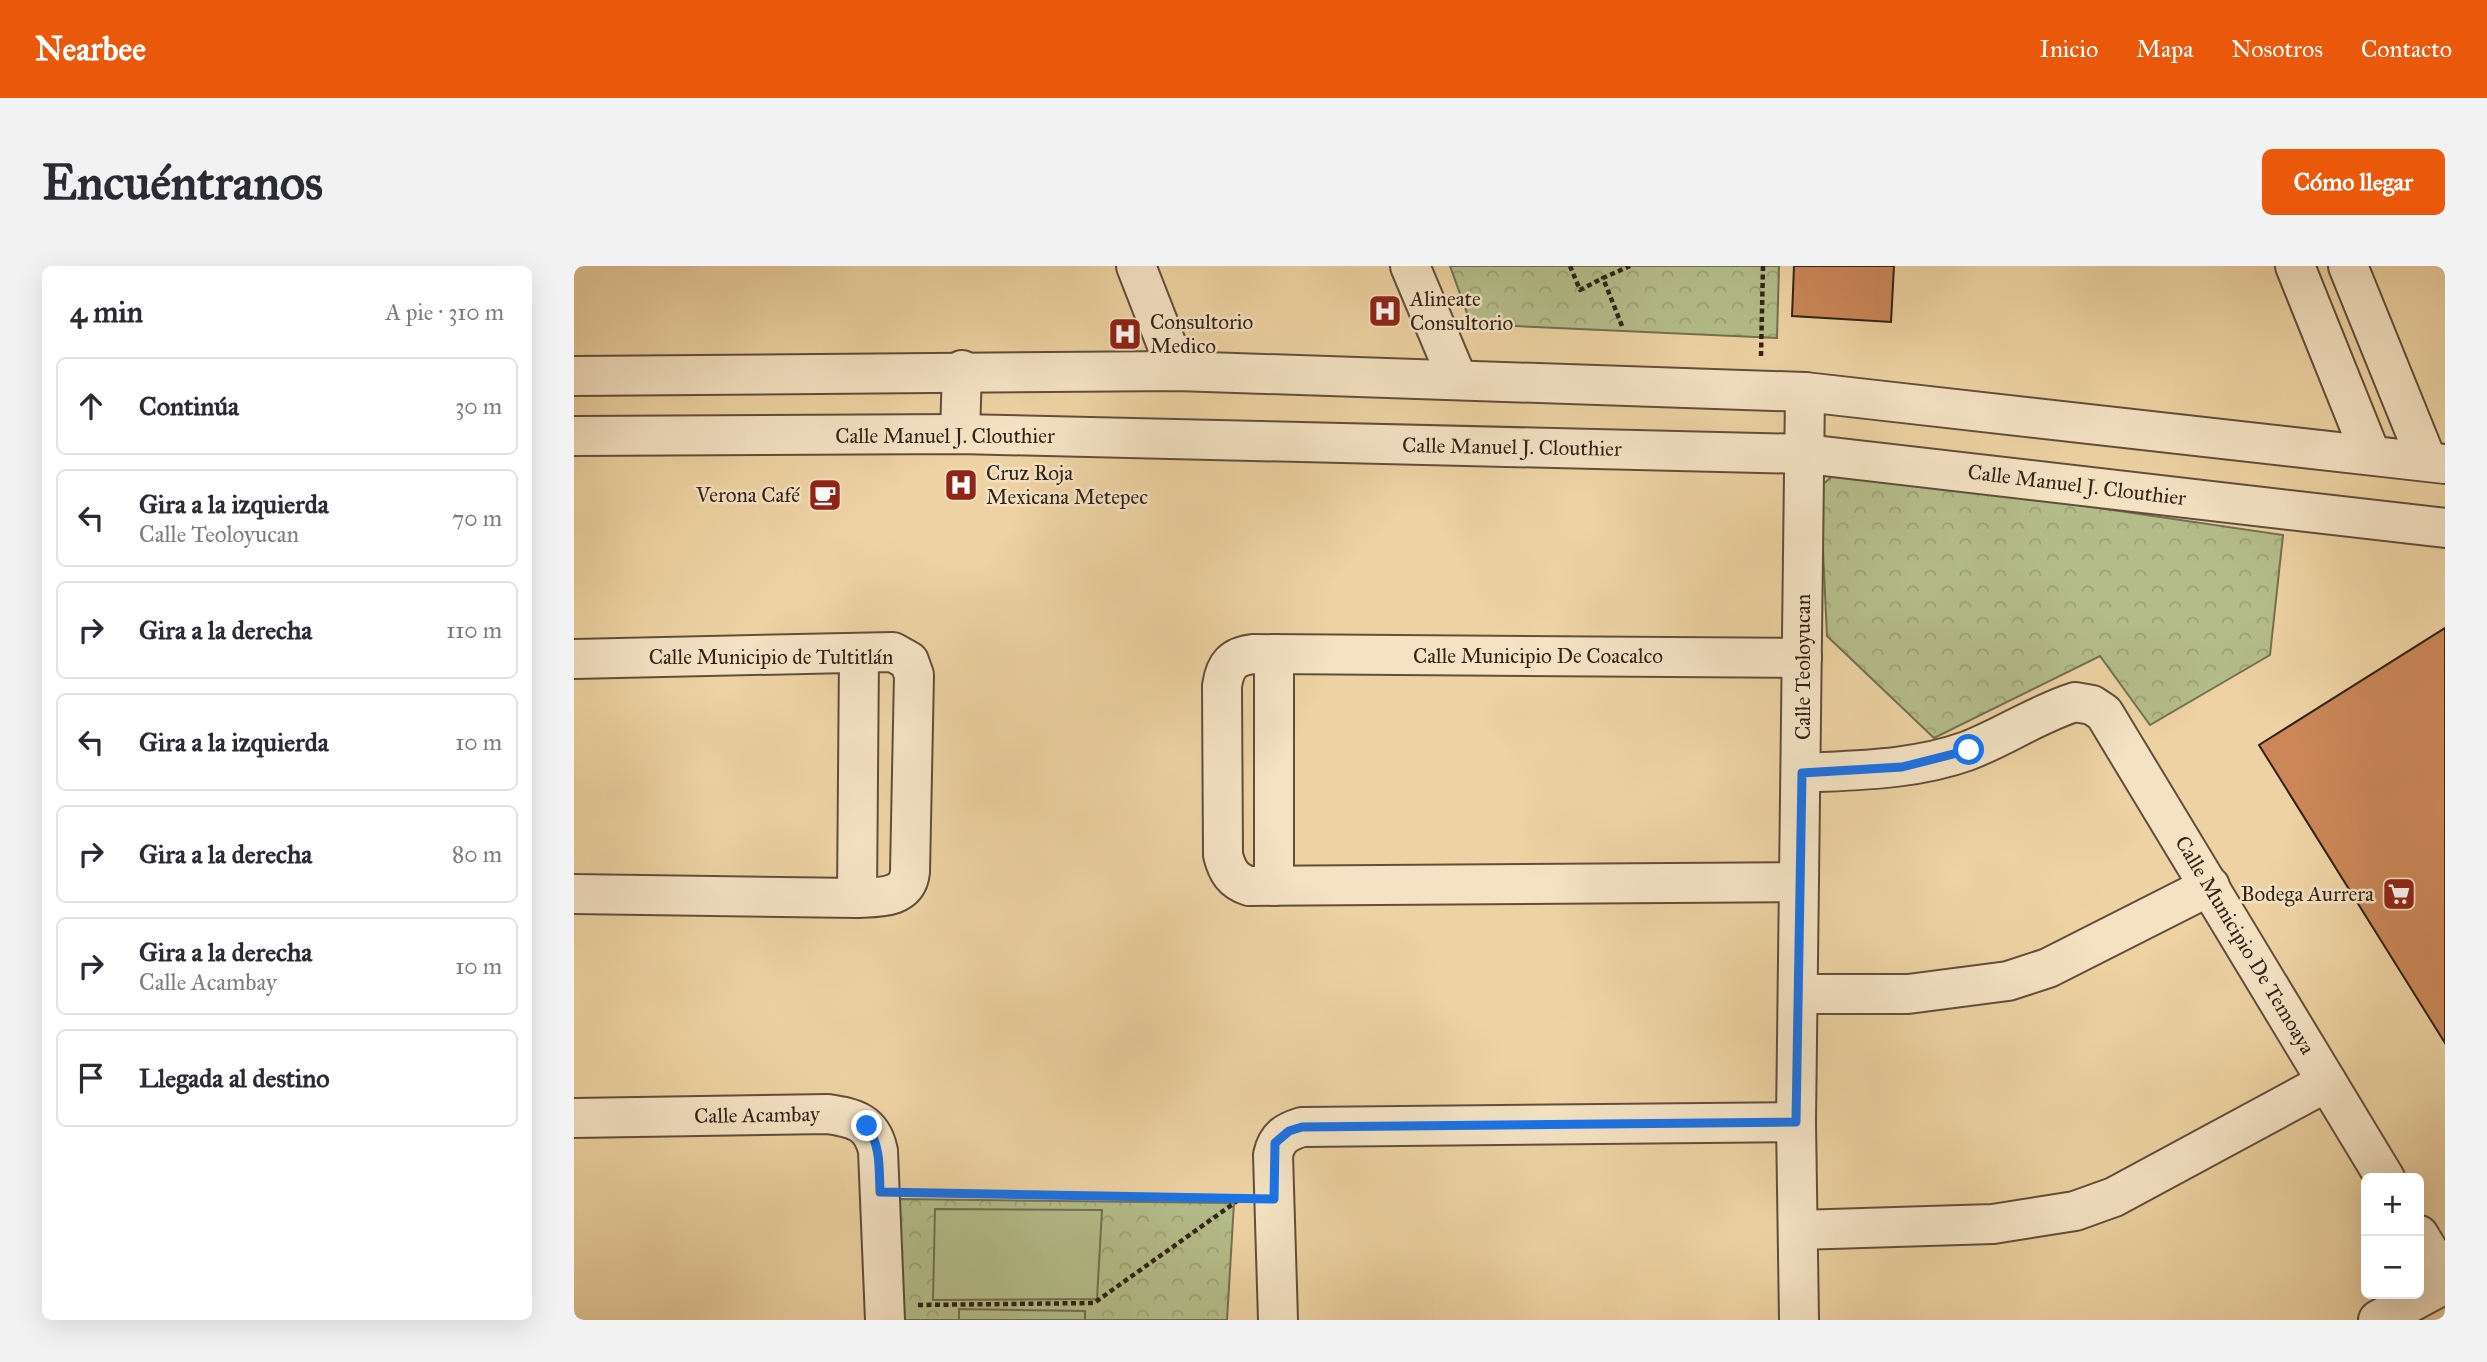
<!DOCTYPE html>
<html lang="es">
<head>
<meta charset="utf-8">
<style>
  body { margin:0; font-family:"IM FELL Great Primer",serif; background:#f2f2f3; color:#2b2b33 }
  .controls { position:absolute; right:21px; bottom:21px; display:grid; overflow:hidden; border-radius:10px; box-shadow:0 7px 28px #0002 }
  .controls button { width:63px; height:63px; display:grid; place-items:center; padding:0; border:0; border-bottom:2px solid #e1e1e2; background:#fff; color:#2b2b33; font:35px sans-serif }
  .stop { position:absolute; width:21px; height:21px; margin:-16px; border:5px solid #1a73e8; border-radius:50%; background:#fff }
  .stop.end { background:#1a73e8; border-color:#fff; box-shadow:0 2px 7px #0008 }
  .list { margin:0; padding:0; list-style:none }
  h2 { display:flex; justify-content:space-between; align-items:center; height:91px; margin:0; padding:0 28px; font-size:30px }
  h2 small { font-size:23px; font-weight:400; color:#7c7c81 }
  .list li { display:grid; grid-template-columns:46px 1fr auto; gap:21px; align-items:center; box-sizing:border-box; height:98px; margin:0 14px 14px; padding:0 14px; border:2px solid #e1e1e2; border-radius:10px }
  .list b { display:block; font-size:26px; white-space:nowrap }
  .list p { margin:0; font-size:23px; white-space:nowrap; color:#7c7c81 }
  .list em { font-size:23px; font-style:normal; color:#7c7c81 }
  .icon { flex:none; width:38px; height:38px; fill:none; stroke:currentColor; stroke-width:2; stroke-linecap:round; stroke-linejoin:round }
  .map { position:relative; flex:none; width:1871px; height:1054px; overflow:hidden; border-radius:10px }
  header { display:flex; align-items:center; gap:42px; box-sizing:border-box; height:98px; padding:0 35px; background:#ea580c; color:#fff }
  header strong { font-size:33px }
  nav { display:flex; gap:38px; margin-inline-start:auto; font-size:24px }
  .intro { display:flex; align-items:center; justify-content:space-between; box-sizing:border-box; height:168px; padding:0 42px }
  h1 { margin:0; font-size:49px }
  .button { padding:18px 32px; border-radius:10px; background:#ea580c; color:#fff; font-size:24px; font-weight:700 }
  main { display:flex; gap:42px; padding:0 42px }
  aside { flex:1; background:#fff; border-radius:10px; box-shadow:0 7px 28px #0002 }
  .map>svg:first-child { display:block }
</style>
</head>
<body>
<header>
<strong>Nearbee</strong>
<nav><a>Inicio</a><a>Mapa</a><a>Nosotros</a><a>Contacto</a></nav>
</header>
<div class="intro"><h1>Encuéntranos</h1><a class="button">Cómo llegar</a></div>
<main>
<aside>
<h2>4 min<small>A pie · 310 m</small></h2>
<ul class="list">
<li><svg class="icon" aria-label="ahead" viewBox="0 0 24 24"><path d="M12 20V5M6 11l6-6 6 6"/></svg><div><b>Continúa</b></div><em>30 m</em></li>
<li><svg class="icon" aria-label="left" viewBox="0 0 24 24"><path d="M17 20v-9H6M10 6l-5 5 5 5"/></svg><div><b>Gira a la izquierda</b><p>Calle Teoloyucan</p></div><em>70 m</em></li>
<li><svg class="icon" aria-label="right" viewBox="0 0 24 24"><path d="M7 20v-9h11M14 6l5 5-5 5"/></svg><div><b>Gira a la derecha</b></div><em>110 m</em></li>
<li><svg class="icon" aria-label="left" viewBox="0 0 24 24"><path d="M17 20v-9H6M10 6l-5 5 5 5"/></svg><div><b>Gira a la izquierda</b></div><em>10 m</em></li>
<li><svg class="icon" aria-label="right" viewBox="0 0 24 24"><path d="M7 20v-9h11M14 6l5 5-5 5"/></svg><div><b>Gira a la derecha</b></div><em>80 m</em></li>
<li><svg class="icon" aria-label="right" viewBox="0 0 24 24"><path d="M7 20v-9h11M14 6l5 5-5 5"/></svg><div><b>Gira a la derecha</b><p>Calle Acambay</p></div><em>10 m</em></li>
<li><svg class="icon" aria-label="arrive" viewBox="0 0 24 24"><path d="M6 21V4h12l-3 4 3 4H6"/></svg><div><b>Llegada al destino</b></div></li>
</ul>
</aside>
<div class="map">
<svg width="1871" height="1054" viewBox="0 0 1871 1054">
  <defs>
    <pattern id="park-crowns" width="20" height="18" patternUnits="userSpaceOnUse" patternTransform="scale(1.75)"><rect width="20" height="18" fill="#b4bd89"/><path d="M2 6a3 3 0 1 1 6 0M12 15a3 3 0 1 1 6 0" fill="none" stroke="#9ba276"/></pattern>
  </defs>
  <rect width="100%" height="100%" fill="#eed2a3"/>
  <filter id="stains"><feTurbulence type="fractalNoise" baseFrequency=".00286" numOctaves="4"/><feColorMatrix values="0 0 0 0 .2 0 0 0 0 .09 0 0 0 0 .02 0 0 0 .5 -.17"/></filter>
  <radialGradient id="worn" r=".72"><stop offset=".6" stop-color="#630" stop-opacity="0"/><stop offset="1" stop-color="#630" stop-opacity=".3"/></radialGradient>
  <g fill="url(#park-crowns)" stroke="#727052" stroke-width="2">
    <path d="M876,0H1205L1203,72L897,58Z"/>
    <path d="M1265,204L1709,269L1696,389L1576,459L1526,390L1360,472L1253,370L1246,221Z"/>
    <path d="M325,933L660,937L653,1054H321Z"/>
  </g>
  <g fill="#b4bd89" stroke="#727052" stroke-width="2">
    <path d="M361,943L528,944L523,1033L359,1034Z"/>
    <path d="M385,1043L511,1045V1054H385Z"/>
  </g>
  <g fill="#cb8758" stroke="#31231a" stroke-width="2">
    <path d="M1220,0H1320L1317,56L1218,50Z"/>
    <path d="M1871,362V777L1685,479Z"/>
  </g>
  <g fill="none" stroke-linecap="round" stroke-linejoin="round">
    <defs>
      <g id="minor">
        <path d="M562,0L603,105"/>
        <path d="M836,0L883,112"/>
        <path d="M1721,0L1797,189"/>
        <path d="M1774,0L1853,195"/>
        <path d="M0,110L603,105L1231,126L1871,198"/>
        <path d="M386,168L388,104"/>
        <path d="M0,170L386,168L1232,188L1871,262"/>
        <path d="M700,388V620"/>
        <path d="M0,393L319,386L335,395L340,409L336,606C333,633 305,631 283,632L0,628"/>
        <path d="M1228,507C1284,504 1340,504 1393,485C1430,471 1463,448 1501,436L1518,439L1530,447L1811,912"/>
        <path d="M1225,616L675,620C659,615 653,605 649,589L648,420C651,399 659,390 680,388L1228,392"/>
        <path d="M283,632L285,388"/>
        <path d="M1226,728H1334L1434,715L1474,702L1636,620"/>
        <path d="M0,852L254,848C280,852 298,856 304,885L311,1054"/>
        <path d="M1224,964L1419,958L1501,945L1540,931L1753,816"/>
        <path d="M1845,969L1871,1012"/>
        <path d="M704,1054L699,889C703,871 712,866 728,861L1222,856"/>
        <path d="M1225,1054L1222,856L1231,126"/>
        <path d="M1804,1054L1871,1018"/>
      </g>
    </defs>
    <use href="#minor" stroke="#604f3c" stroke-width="42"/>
    <g stroke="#31231a" stroke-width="4.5" stroke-dasharray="5 3.5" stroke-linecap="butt">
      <path d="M996,0L1006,24L1029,12"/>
      <path d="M1048,60L1029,12L1056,0"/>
      <path d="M1187,90L1189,0"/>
      <path d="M341,927L664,933"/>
      <path d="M344,1039L520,1037L666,933"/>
    </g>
    <use href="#minor" stroke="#f4e2c3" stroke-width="38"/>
  </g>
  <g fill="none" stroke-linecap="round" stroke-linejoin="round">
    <path stroke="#1a73e8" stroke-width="9" d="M293,860C307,880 305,903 306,926L700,933L701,877L715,865L728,861L1222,856L1228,507L1328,501L1395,484"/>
  </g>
  <defs>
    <symbol id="hospital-square" viewBox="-11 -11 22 22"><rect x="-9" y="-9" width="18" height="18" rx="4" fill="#8f2418" stroke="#f4e2c3"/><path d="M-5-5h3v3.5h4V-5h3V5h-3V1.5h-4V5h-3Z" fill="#fff"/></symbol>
    <symbol id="cafe-square" viewBox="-11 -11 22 22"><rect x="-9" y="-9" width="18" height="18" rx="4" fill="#8f2418" stroke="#f4e2c3"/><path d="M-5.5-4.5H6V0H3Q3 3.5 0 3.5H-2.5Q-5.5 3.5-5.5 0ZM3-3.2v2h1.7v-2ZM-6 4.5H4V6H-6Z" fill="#fff"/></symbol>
    <symbol id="supermarket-square" viewBox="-11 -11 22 22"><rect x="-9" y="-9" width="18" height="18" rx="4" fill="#8f2418" stroke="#f4e2c3"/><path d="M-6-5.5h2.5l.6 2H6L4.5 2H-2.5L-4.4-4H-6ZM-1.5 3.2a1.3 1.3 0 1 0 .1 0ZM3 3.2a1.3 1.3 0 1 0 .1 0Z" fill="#fff"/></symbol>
  </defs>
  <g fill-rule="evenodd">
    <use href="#hospital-square" x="792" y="26" width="38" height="38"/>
    <use href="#hospital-square" x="532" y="49" width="38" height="38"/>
    <use href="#hospital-square" x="368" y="200" width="38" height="38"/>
    <use href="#cafe-square" x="232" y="210" width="38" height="38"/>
    <use href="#supermarket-square" x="1806" y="609" width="38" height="38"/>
  </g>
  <g text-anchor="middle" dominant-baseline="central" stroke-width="5" stroke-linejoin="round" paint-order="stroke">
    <g font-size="21" fill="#31231a" stroke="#f4e2c3" text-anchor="start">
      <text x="836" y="33">Alineate<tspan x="836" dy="24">Consultorio</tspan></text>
      <text x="576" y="56">Consultorio<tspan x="576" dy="24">Medico</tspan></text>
      <text x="412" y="207">Cruz Roja<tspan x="412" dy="24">Mexicana Metepec</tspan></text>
      <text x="226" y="229" text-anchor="end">Verona Café</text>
      <text x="1800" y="628" text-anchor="end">Bodega Aurrera</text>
    </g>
    <g font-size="21" fill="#31231a" stroke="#f4e2c3">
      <text x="371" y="170">Calle Manuel J. Clouthier</text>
      <text transform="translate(938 181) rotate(1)">Calle Manuel J. Clouthier</text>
      <text transform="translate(1503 219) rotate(7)">Calle Manuel J. Clouthier</text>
      <text x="964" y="390">Calle Municipio De Coacalco</text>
      <text x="197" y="391">Calle Municipio de Tultitlán</text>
      <text transform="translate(1229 401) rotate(-90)">Calle Teoloyucan</text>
      <text transform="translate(1671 679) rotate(59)">Calle Municipio De Temoaya</text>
      <text transform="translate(183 849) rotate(-1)">Calle Acambay</text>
    </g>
  </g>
  <rect width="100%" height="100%" filter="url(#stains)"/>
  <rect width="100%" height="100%" fill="url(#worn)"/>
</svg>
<div class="controls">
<button>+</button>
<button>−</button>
</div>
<div class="stop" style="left:1395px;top:484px"></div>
<div class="stop end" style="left:293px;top:860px"></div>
</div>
</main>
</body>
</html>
